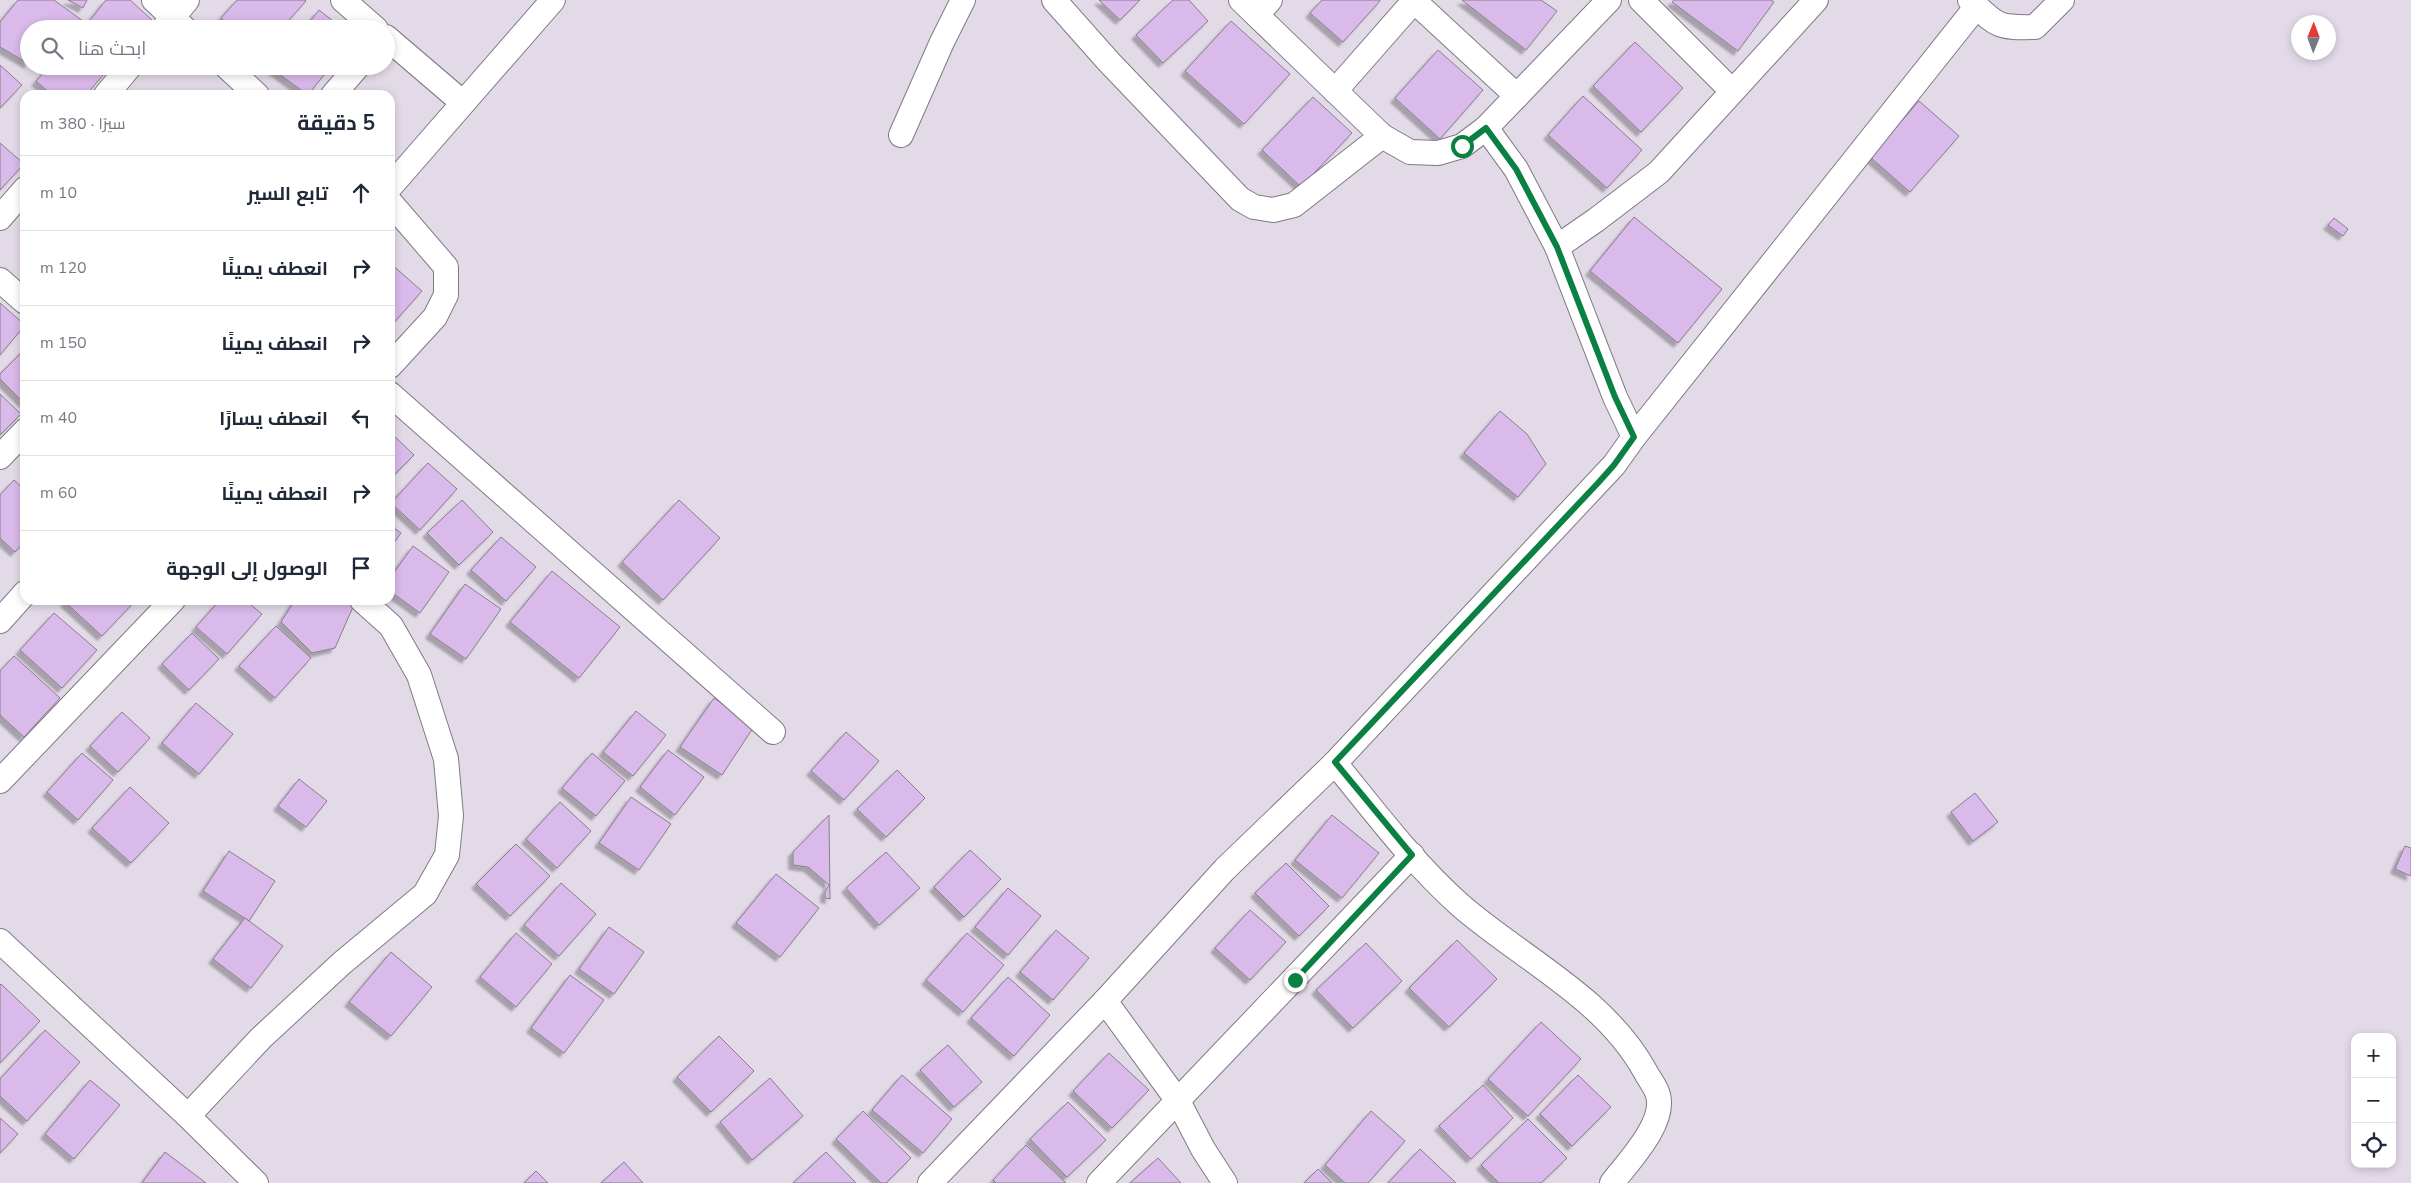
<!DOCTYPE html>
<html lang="ar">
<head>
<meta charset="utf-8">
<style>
  body { margin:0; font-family:"Nunito Sans",Cairo,sans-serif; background:#f6f6f7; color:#1f2937; direction:rtl }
  .controls { position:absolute; right:15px; bottom:15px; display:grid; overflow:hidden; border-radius:10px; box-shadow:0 2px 8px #0003 }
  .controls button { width:45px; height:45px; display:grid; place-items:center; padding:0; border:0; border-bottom:1px solid #e0e1e3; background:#fff; color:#1f2937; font:25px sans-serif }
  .compass { position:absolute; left:2291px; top:15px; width:45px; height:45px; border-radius:50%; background:#fff; box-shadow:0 2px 8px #0003; rotate:1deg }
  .stop { position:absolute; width:15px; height:15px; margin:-11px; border:4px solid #0b8043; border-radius:50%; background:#fff }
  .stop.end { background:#0b8043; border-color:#fff; box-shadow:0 1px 5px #0008 }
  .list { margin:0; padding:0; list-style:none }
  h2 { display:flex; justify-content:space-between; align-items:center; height:65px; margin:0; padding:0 20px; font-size:21px }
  h2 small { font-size:16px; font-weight:400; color:#747a83 }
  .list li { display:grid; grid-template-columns:32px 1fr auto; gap:15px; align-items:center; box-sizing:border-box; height:75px; padding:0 20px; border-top:1px solid #e0e1e3 }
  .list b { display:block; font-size:19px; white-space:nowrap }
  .list em { font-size:16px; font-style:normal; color:#747a83 }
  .icon { flex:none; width:28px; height:28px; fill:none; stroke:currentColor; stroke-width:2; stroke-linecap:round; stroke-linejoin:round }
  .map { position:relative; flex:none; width:2411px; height:1183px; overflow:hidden; direction:ltr }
  .search { position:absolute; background:#fff; box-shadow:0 2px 8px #0003; left:20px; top:20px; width:375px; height:55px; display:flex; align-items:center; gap:12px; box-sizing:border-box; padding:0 18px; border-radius:28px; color:#747a83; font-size:19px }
  .panel { position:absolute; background:#fff; box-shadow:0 2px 8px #0003; left:20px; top:90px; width:375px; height:515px; border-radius:15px; direction:rtl }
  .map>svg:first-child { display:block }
</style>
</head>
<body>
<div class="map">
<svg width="2411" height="1183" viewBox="0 0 2411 1183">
  <defs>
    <filter id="shadow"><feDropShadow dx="-4.5" dy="4.5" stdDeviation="1" flood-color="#0004"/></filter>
  </defs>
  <rect width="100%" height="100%" fill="#e3dae8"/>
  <g fill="#dab9eb" stroke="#887f8c" filter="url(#shadow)">
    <path d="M18,0H54L87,24L81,29H29V64L0,47V22Z"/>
    <path d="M68,0H87L83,8Z"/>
    <path d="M106,0H130L152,20L145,29H83Z"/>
    <path d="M237,0H305L306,1L281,29H233L221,18Z"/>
    <path d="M1099,0H1140L1120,20Z"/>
    <path d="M1173,0H1189L1208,21L1163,63L1136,35Z"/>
    <path d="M1322,0H1380V1L1343,42L1310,13Z"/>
    <path d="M1462,0H1541L1557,11L1526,50Z"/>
    <path d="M1674,0H1771L1774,2L1738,51L1672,2Z"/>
    <path d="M319,10L343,29H304Z"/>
    <path d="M1231,21L1290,74L1244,124L1185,71Z"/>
    <path d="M1635,42L1683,88L1641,132L1593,86Z"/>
    <path d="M1438,50L1483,90L1440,139L1395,98Z"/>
    <path d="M0,65L22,85L0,108Z"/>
    <path d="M50,66H107L109,68L86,95H52L36,81Z"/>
    <path d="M275,66H331L308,95L272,69Z"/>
    <path d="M1583,96L1642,150L1607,188L1548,135Z"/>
    <path d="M1313,97L1352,133L1301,187L1262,150Z"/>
    <path d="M1919,101L1959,136L1910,192L1870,157Z"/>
    <path d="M0,143L24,164L0,190Z"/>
    <path d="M1634,217L1722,289L1678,343L1590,271Z"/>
    <path d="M2334,218L2348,229L2343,236L2328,225Z"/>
    <path d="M390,263L422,291L390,327Z"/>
    <path d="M0,303L25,325L0,355Z"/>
    <path d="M25,349V404L0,379V374Z"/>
    <path d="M0,394L21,414L0,435Z"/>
    <path d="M1500,411L1527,434L1546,464L1518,497L1464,453Z"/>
    <path d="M390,432L414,455L390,479Z"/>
    <path d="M428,463L457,489L420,530L391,503Z"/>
    <path d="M14,480L25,490V541L15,552L0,538V495Z"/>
    <path d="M462,500L493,532L459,565L427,533Z"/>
    <path d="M679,500L720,538L663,600L622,562Z"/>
    <path d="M390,525L401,533L390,548Z"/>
    <path d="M501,537L536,567L506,601L471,570Z"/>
    <path d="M413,546L449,572L420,613L390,591V578Z"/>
    <path d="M552,571L620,627L579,678L510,622Z"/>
    <path d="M465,584L501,609L466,659L430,634Z"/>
    <path d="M67,600H136L102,636L65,602Z"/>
    <path d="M220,600H245L262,614L227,654L196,627Z"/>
    <path d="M295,600H356L335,648L312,653L281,622Z"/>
    <path d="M54,613L97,650L62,688L20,650Z"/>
    <path d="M276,626L311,658L275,698L239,666Z"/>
    <path d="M192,633L219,659L189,690L162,664Z"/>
    <path d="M14,656L60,698L24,737L0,715V671Z"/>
    <path d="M714,698L755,725L722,775L680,747Z"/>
    <path d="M196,703L233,734L199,774L162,743Z"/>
    <path d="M636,711L666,735L633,776L603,752Z"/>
    <path d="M122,712L150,738L118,772L90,746Z"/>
    <path d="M846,732L879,761L844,800L811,771Z"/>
    <path d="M668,750L704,777L675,815L640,787Z"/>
    <path d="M82,753L113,780L78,820L47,792Z"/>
    <path d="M592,753L625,781L596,816L562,788Z"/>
    <path d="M897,770L925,798L886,837L857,809Z"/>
    <path d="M299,779L327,801L306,827L278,806Z"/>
    <path d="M130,787L169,823L131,863L92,828Z"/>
    <path d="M1975,793L1998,822L1973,841L1951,812Z"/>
    <path d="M631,797L671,824L639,870L599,843Z"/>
    <path d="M560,802L591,831L557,868L526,839Z"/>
    <path d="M829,815L830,899L825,898V892L829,885L808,867L793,865V852Z"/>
    <path d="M1332,815L1379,853L1342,898L1295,860Z"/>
    <path d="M516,844L550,876L510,916L476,884Z"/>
    <path d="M2405,846L2411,848V876L2395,869Z"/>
    <path d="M970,850L1001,879L964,917L934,887Z"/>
    <path d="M229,851L275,881L249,921L203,891Z"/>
    <path d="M886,852L920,888L879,925L846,888Z"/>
    <path d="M1286,863L1329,906L1299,936L1255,893Z"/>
    <path d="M776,874L819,908L780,957L736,923Z"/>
    <path d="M561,883L596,914L559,956L524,925Z"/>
    <path d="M1008,888L1041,916L1008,955L975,927Z"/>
    <path d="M1250,910L1286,942L1250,980L1215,948Z"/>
    <path d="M245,918L283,946L251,988L213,959Z"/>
    <path d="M609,927L644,952L614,994L579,969Z"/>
    <path d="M1056,930L1089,958L1053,1000L1020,972Z"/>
    <path d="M516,933L552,964L516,1007L480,977Z"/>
    <path d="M967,933L1004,965L963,1012L926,980Z"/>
    <path d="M1457,940L1497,979L1449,1027L1409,988Z"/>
    <path d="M1366,943L1402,981L1353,1028L1316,990Z"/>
    <path d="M391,952L432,987L391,1036L349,1002Z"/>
    <path d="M570,975L604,1000L564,1053L531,1028Z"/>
    <path d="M1008,977L1050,1015L1014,1056L971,1018Z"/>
    <path d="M1,984L40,1021L0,1063V985Z"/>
    <path d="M1541,1022L1581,1059L1528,1116L1488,1079Z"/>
    <path d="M45,1030L80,1062L27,1121L0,1096V1079Z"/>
    <path d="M719,1036L754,1071L711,1112L677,1077Z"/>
    <path d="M948,1045L982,1082L954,1107L920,1070Z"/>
    <path d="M1109,1053L1149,1090L1112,1128L1073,1091Z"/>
    <path d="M902,1075L952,1119L923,1153L872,1110Z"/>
    <path d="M1578,1075L1611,1107L1572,1146L1540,1114Z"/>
    <path d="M770,1078L803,1116L752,1160L720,1122Z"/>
    <path d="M90,1080L120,1105L74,1159L45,1134Z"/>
    <path d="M1483,1085L1513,1118L1471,1159L1439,1126Z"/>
    <path d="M1068,1102L1106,1140L1067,1177L1030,1139Z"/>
    <path d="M863,1111L911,1158L886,1183H881L836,1139Z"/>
    <path d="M1371,1111L1405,1141L1368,1183H1345L1325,1165Z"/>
    <path d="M0,1118L18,1134L0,1153Z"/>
    <path d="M1528,1119L1567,1158L1541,1183H1499L1481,1165Z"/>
    <path d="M1026,1145L1066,1183H996L993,1180Z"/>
    <path d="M1420,1149L1456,1183H1388Z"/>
    <path d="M165,1152L206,1183H142Z"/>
    <path d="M826,1152L856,1183H793Z"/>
    <path d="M1158,1158L1181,1183H1130Z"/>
    <path d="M624,1162L643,1183H601Z"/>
    <path d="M1318,1169L1332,1183H1304Z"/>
    <path d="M536,1171L548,1183H524Z"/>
  </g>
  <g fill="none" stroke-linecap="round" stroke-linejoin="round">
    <defs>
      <g id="minor">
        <path d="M154,0L185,29"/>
        <path d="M343,0L376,29"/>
        <path d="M1054,0L1109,62L1240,199L1254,207L1273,210L1294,205L1382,136"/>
        <path d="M1241,0L1382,136L1410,152L1438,153L1462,146L1486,128L1609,0"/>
        <path d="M1413,0L1517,96"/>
        <path d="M1641,0L1732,91"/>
        <path d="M1970,0C1997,26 1997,28 2035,27L2062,0"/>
        <path d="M1257,15L1270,0"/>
        <path d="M163,29L187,0"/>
        <path d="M386,37L462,102"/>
        <path d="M226,66L257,95"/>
        <path d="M1335,91L1414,1"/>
        <path d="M106,95L130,66"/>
        <path d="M333,95L358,66"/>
        <path d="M1486,128L1516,169L1557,247L1615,397L1634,437"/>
        <path d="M901,135L942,42L963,0"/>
        <path d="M390,187L553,0"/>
        <path d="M390,202L446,267V295L435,317L390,366"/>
        <path d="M0,218L25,189"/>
        <path d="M1557,247L1596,220L1659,172L1816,0"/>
        <path d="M0,280L25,302"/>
        <path d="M390,394L773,732"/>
        <path d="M0,457L25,431"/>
        <path d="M0,621L25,593"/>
        <path d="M1335,763C1374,811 1413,863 1460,905C1522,959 1604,997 1645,1071C1649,1079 1656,1087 1658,1095C1666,1123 1628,1162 1612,1183"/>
        <path d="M0,781L173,600"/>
        <path d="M0,941L188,1116L256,1183"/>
        <path d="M1105,1001L1178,1101L1203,1149L1225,1183"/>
        <path d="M188,1116L261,1038L342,963L425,894L447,855L451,816L446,759L419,675L391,626L362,600"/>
        <path d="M930,1183L1105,1001L1225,869L1335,763L1614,465L1634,437L1977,6"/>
        <path d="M1099,1183L1412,855"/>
      </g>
    </defs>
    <use href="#minor" stroke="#827986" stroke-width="26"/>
    <use href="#minor" stroke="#fff" stroke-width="24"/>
  </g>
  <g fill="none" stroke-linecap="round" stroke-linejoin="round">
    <path stroke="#0b8043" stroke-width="6" d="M1295,980L1412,855L1335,762L1598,483L1614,465L1634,437L1615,397L1557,247L1516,169L1486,128L1462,146"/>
  </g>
</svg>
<div class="controls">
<button>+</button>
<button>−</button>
<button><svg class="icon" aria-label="locate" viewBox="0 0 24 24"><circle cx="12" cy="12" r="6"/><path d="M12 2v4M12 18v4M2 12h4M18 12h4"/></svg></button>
</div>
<svg class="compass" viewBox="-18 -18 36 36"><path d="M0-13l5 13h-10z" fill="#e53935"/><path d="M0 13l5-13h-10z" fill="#747a83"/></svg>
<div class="stop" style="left:1462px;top:146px"></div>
<div class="stop end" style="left:1295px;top:980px"></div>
<div class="search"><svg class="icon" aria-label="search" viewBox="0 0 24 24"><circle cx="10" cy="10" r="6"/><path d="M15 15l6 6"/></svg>ابحث هنا</div>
<section class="panel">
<h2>5 دقيقة<small>سيرًا · 380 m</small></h2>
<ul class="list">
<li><svg class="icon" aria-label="ahead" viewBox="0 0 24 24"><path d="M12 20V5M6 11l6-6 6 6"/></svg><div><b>تابع السير</b></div><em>10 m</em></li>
<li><svg class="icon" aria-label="right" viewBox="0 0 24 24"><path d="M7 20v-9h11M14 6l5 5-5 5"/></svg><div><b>انعطف يمينًا</b></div><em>120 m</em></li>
<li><svg class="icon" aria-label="right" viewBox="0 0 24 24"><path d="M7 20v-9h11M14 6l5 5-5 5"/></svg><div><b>انعطف يمينًا</b></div><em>150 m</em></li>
<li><svg class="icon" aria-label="left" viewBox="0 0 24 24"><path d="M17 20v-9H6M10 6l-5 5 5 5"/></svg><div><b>انعطف يسارًا</b></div><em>40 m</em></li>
<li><svg class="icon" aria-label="right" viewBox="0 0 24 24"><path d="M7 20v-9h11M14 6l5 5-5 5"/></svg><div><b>انعطف يمينًا</b></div><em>60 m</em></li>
<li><svg class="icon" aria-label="arrive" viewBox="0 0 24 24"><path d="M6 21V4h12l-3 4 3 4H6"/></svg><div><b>الوصول إلى الوجهة</b></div></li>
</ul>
</section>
</div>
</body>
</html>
